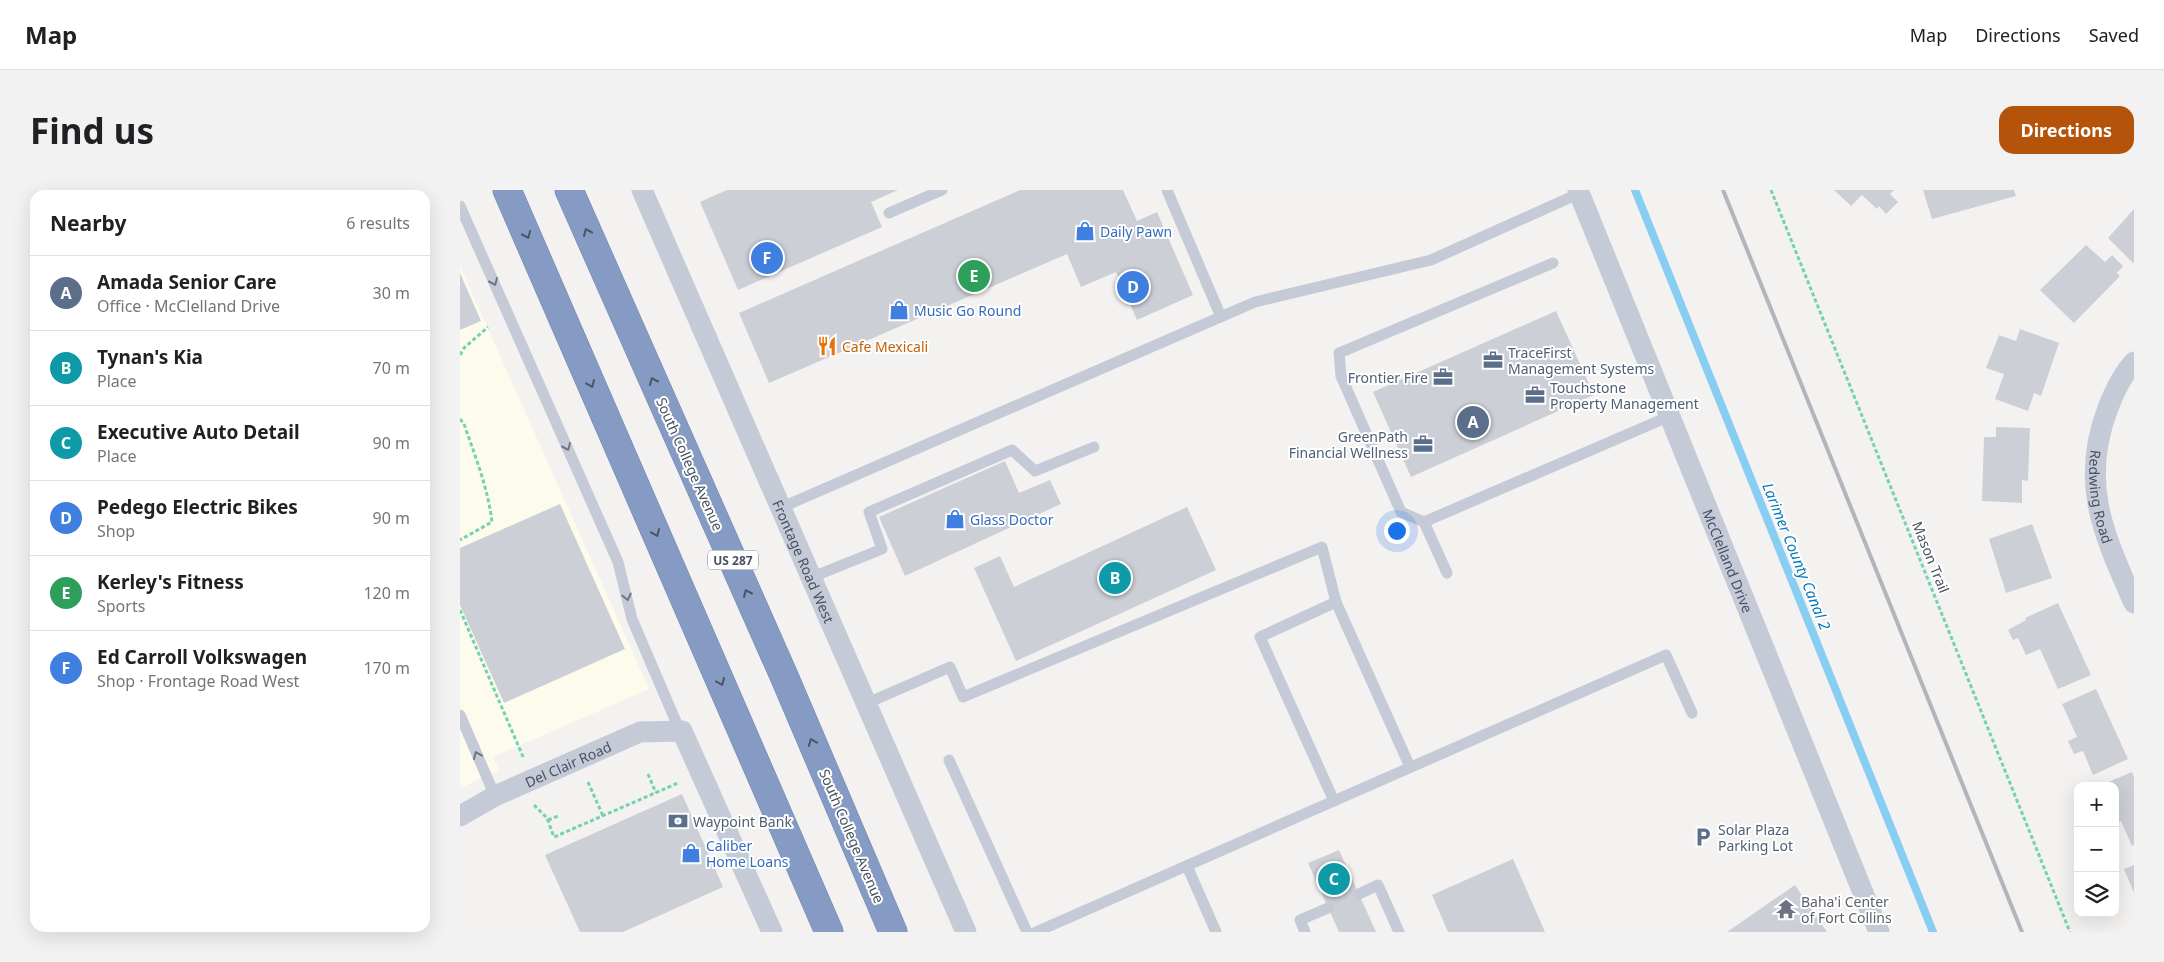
<!DOCTYPE html>
<html lang="en">
<head>
<meta charset="utf-8">
<style>
  body { margin:0; font-family:"Noto Sans",sans-serif; background:#f2f2f2; color:#202124 }
  .controls { position:absolute; right:15px; bottom:15px; display:grid; overflow:hidden; border-radius:10px; box-shadow:0 5px 20px #0002 }
  .controls button { width:45px; height:45px; display:grid; place-items:center; padding:0; border:0; border-bottom:1px solid #e0e0e0; background:#fff; color:#202124; font:25px sans-serif }
  .you { position:absolute; left:936px; top:340px; width:18px; height:18px; margin:-12px; border:4px solid #fff; border-radius:50%; background:#1a73e8; box-shadow:0 0 0 8px #1a73e833 }
  .badge { display:grid; place-items:center; width:32px; height:32px; border-radius:50%; background:#b45309; color:#fff; font-size:16px; font-weight:700 }
  .pin { position:absolute; translate:-50% -50%; border:2px solid #fff; box-shadow:0 1px 5px #0006 }
  .list { margin:0; padding:0; list-style:none }
  h2 { display:flex; justify-content:space-between; align-items:center; height:65px; margin:0; padding:0 20px; font-size:21px }
  h2 small { font-size:16px; font-weight:400; color:#757577 }
  .list li { display:grid; grid-template-columns:32px 1fr auto; gap:15px; align-items:center; box-sizing:border-box; height:75px; padding:0 20px; border-top:1px solid #e0e0e0 }
  .list b { display:block; font-size:19px; white-space:nowrap }
  .list p { margin:0; font-size:16px; white-space:nowrap; color:#757577 }
  .list em { font-size:16px; font-style:normal; color:#757577 }
  .icon { flex:none; width:28px; height:28px; fill:none; stroke:currentColor; stroke-width:2; stroke-linecap:round; stroke-linejoin:round }
  .map { position:relative; flex:none; width:1674px; height:742px; overflow:hidden; border-radius:15px }
  header { display:flex; align-items:center; gap:30px; box-sizing:border-box; height:70px; padding:0 25px; background:#fff; border-bottom:1px solid #e0e0e0 }
  header strong { font-size:24px }
  nav { display:flex; gap:28px; margin-inline-start:auto; font-size:18px }
  .intro { display:flex; align-items:center; justify-content:space-between; box-sizing:border-box; height:120px; padding:0 30px }
  h1 { margin:0; font-size:35px }
  .button { padding:12px 22px; border-radius:15px; background:#b45309; color:#fff; font-size:18px; font-weight:700 }
  main { display:flex; gap:30px; padding:0 30px }
  aside { flex:1; background:#fff; border-radius:15px; box-shadow:0 5px 20px #0002 }
  .map>svg:first-child { display:block }
</style>
</head>
<body>
<header>
<strong>Map</strong>
<nav><a>Map</a><a>Directions</a><a>Saved</a></nav>
</header>
<div class="intro"><h1>Find us</h1><a class="button">Directions</a></div>
<main>
<aside>
<h2>Nearby<small>6 results</small></h2>
<ul class="list">
<li><span class="badge" style="background:#5c6f8a">A</span><div><b>Amada Senior Care</b><p>Office · McClelland Drive</p></div><em>30 m</em></li>
<li><span class="badge" style="background:#0f9aa8">B</span><div><b>Tynan's Kia</b><p>Place</p></div><em>70 m</em></li>
<li><span class="badge" style="background:#0f9aa8">C</span><div><b>Executive Auto Detail</b><p>Place</p></div><em>90 m</em></li>
<li><span class="badge" style="background:#3f7fe0">D</span><div><b>Pedego Electric Bikes</b><p>Shop</p></div><em>90 m</em></li>
<li><span class="badge" style="background:#2e9e5b">E</span><div><b>Kerley's Fitness</b><p>Sports</p></div><em>120 m</em></li>
<li><span class="badge" style="background:#3f7fe0">F</span><div><b>Ed Carroll Volkswagen</b><p>Shop · Frontage Road West</p></div><em>170 m</em></li>
</ul>
</aside>
<div class="map">
<svg width="1674" height="742" viewBox="0 0 1674 742">
  <rect width="100%" height="100%" fill="#f4f1f1"/>
  <path fill="#fdfbeb" d="M0,76L189,499L33,567L39,580L0,598Z"/>
  <g fill="none" stroke-linecap="round" stroke-linejoin="round">
    <path stroke="#88cdf2" stroke-width="8" d="M1175,0L1473,742"/>
  </g>
  <g fill="#cdcfd7">
    <path d="M267,0H438L411,12L422,37L278,100L240,12Z"/>
    <path d="M560,0H663L677,31L697,22L733,105L677,130L656,82L621,97L607,64L309,193L279,123Z"/>
    <path d="M1374,0H1434L1430,4L1438,12L1426,24L1419,16L1417,19L1402,5L1391,16Z"/>
    <path d="M1463,0H1554L1556,6L1472,29Z"/>
    <path d="M1674,19V72L1673,73L1648,48Z"/>
    <path d="M1626,55L1645,72L1652,65L1663,76L1657,83L1660,86L1614,133L1580,100Z"/>
    <path d="M0,83L21,131L0,140Z"/>
    <path d="M1096,121L1134,205L951,287L913,202Z"/>
    <path d="M1560,139L1599,153L1581,206L1574,203L1568,221L1535,209L1544,184L1526,178L1539,145L1556,151Z"/>
    <path d="M1536,237L1570,238L1568,291L1562,290V313L1522,311L1524,247H1536Z"/>
    <path d="M545,271L559,303L590,290L601,314L445,386L419,327Z"/>
    <path d="M100,314L165,459L44,513L0,415V358Z"/>
    <path d="M727,317L756,380L556,471L514,378L540,366L554,397Z"/>
    <path d="M1572,334L1592,388L1546,403L1529,349Z"/>
    <path d="M1598,413L1631,485L1598,499L1580,459L1566,465L1558,448L1553,450L1548,440L1566,430L1565,428Z"/>
    <path d="M1636,499L1668,569L1633,585L1623,561L1614,564L1608,551L1617,547L1602,514Z"/>
    <path d="M1672,582L1674,587V655L1672,656L1661,631L1658,633L1655,627V596H1639Z"/>
    <path d="M222,604L263,697L163,742H120L85,665Z"/>
    <path d="M879,660L916,742H879L848,673Z"/>
    <path d="M1053,669L1085,742H988L972,705Z"/>
    <path d="M1674,675V703L1664,679Z"/>
    <path d="M1335,695L1367,742H1267Z"/>
  </g>
  <g fill="none" stroke-linecap="round" stroke-linejoin="round">
    <defs>
      <g id="highway">
        <path d="M47,0L369,742"/>
        <path d="M109,0L324,486L433,742"/>
      </g>
    </defs>
    <use href="#highway" stroke="#7186af" stroke-width="29"/>
    <g stroke="#73d3b1" stroke-width="3" stroke-dasharray="4 2.5" stroke-linecap="butt">
      <path d="M1311,0L1610,742"/>
      <path d="M0,165L4,158L28,137"/>
      <path d="M0,229L4,234C15,266 28,298 32,332L0,350"/>
      <path d="M0,420L64,569"/>
      <path d="M188,584L196,603"/>
      <path d="M128,592L143,626"/>
      <path d="M74,615L87,628L94,647L218,593"/>
      <path d="M88,630L98,626"/>
    </g>
    <g stroke="#c4cbd7" stroke-width="11">
      <path d="M707,0L761,127"/>
      <path d="M0,16L158,372L172,429L220,541"/>
      <path d="M429,23L482,0"/>
      <path d="M1093,73L879,163L881,186L941,322L964,332L1210,226"/>
      <path d="M320,318L795,112L971,70L1120,3"/>
      <path d="M964,332L987,383"/>
      <path d="M350,388L422,359L409,322L552,260L575,281L634,257"/>
      <path d="M405,514L490,477L503,507L862,357L876,412L950,577"/>
      <path d="M0,525L35,606"/>
      <path d="M489,570L567,742"/>
      <path d="M874,611L800,447L876,412"/>
      <path d="M727,676L756,742"/>
      <path d="M899,704L918,695L939,742"/>
      <path d="M576,742L1206,465L1232,523"/>
      <path d="M845,742L840,730L868,718"/>
    </g>
    <g stroke="#c4cbd7" stroke-width="21">
      <path id="s1" d="M182,0L506,742"/>
      <path id="s2" d="M1118,0L1419,742"/>
      <path id="s3" d="M1674,172C1662,185 1654,202 1648,218C1619,293 1644,345 1674,413"/>
      <path id="s4" d="M0,626L35,606L180,542L222,541L312,742"/>
    </g>
    <use href="#highway" stroke="#869bc3" stroke-width="28"/>
    <path stroke="#b3b5bc" stroke-width="4" d="M1263,0L1562,742"/>
  </g>
  <defs><path id="oneway-chevron" d="M-2-3.5L2.5 0L-2 3.5" fill="none" stroke-width="1.6" stroke-linecap="round" stroke-linejoin="round" transform="scale(1.25)"/></defs>
  <g stroke="#4a5565">
    <use href="#oneway-chevron" transform="translate(127 42) rotate(-114)"/>
    <use href="#oneway-chevron" transform="translate(67 45) rotate(67)"/>
    <use href="#oneway-chevron" transform="translate(193 191) rotate(-114)"/>
    <use href="#oneway-chevron" transform="translate(131 194) rotate(67)"/>
    <use href="#oneway-chevron" transform="translate(196 343) rotate(67)"/>
    <use href="#oneway-chevron" transform="translate(287 403) rotate(-114)"/>
    <use href="#oneway-chevron" transform="translate(261 492) rotate(67)"/>
    <use href="#oneway-chevron" transform="translate(352 552) rotate(-113)"/>
  </g>
  <g stroke="#6c7684">
    <use href="#oneway-chevron" transform="translate(34 92) rotate(66)"/>
    <use href="#oneway-chevron" transform="translate(107 257) rotate(66)"/>
    <use href="#oneway-chevron" transform="translate(167 407) rotate(77)"/>
    <use href="#oneway-chevron" transform="translate(17 565) rotate(-113)"/>
  </g>
  <defs>
    <symbol id="shop-bare" viewBox="-9 -9 18 18"><path d="M-5-2.5h2.3a2.7 3.5 0 0 1 5.4 0H5L5.5 6h-11ZM-1.5-2.5h3a1.5 2.3 0 0 0-3 0Z" fill="#3f7fe0" stroke="#fff" stroke-width="2.5" paint-order="stroke"/></symbol>
    <symbol id="restaurant-bare" viewBox="-9 -9 18 18"><path d="M-5-6h1v4h1v-4h1v4h1v-4h1v5L-1.5 .5V6h-2V.5L-5-1ZM5-6V6H3V1.5H1.5Q1.5-4 5-6Z" fill="#e8710a" stroke="#fff" stroke-width="2.5" paint-order="stroke"/></symbol>
    <symbol id="office-bare" viewBox="-9 -9 18 18"><path d="M-6-3h4V-5.5h4V-3h4V5H-6ZM-1-4.5V-3h2v-1.5ZM-6 0V1H6V0Z" fill="#5c6f8a" stroke="#fff" stroke-width="2.5" paint-order="stroke"/></symbol>
    <symbol id="bank-bare" viewBox="-9 -9 18 18"><path d="M-6-4H6V4H-6ZM0-2.3a2.3 2.3 0 1 0 0 4.6a2.3 2.3 0 1 0 0-4.6Z" fill="#5c6f8a" stroke="#fff" stroke-width="2.5" paint-order="stroke"/></symbol>
    <symbol id="parking-bare" viewBox="-9 -9 18 18"><path d="M-3.5-5.5H1a3.5 3.5 0 0 1 0 7H-1V5.5H-3.5ZM-1-3.4V-.6H.8a1.4 1.4 0 0 0 0-2.8Z" fill="#5c6f8a" stroke="#fff" stroke-width="2.5" paint-order="stroke"/></symbol>
    <symbol id="temple-bare" viewBox="-9 -9 18 18"><path d="M0-6L5-2H3V0L6.5 2.5H4V6H1.5V3h-3V6H-4V2.5H-6.5L-3 0V-2H-5Z" fill="#6b7280" stroke="#fff" stroke-width="2.5" paint-order="stroke"/></symbol>
  </defs>
  <g fill-rule="evenodd">
    <use href="#shop-bare" x="611" y="27" width="28" height="28"/>
    <use href="#shop-bare" x="425" y="106" width="28" height="28"/>
    <use href="#restaurant-bare" x="353" y="142" width="28" height="28"/>
    <use href="#office-bare" x="1019" y="156" width="28" height="28"/>
    <use href="#office-bare" x="969" y="173" width="28" height="28"/>
    <use href="#office-bare" x="1061" y="191" width="28" height="28"/>
    <use href="#office-bare" x="949" y="240" width="28" height="28"/>
    <use href="#shop-bare" x="481" y="315" width="28" height="28"/>
    <use href="#bank-bare" x="204" y="617" width="28" height="28"/>
    <use href="#parking-bare" x="1229" y="633" width="28" height="28"/>
    <use href="#shop-bare" x="217" y="649" width="28" height="28"/>
    <use href="#temple-bare" x="1312" y="705" width="28" height="28"/>
  </g>
  <g text-anchor="middle" dominant-baseline="central" stroke-width="4" stroke-linejoin="round" paint-order="stroke">
    <rect fill="#fff" stroke="#7e8590" stroke-width="1" x="248" y="360.5" width="50" height="19" rx="4"/>
    <g font-size="12" font-weight="bold" fill="#475160">
      <text x="273" y="370">US 287</text>
    </g>
    <g font-size="14" fill="#366cbe" stroke="#fff" text-anchor="start">
      <text x="640" y="41">Daily Pawn</text>
      <text x="454" y="120">Music Go Round</text>
      <text x="510" y="329">Glass Doctor</text>
      <text x="246" y="655">Caliber<tspan x="246" dy="16">Home Loans</tspan></text>
    </g>
    <g font-size="14" fill="#c56008" stroke="#fff" text-anchor="start">
      <text x="382" y="156">Cafe Mexicali</text>
    </g>
    <g font-size="14" fill="#4e5e75" stroke="#fff" text-anchor="start">
      <text x="1048" y="162">TraceFirst<tspan x="1048" dy="16">Management Systems</tspan></text>
      <text x="968" y="187" text-anchor="end">Frontier Fire</text>
      <text x="1090" y="197">Touchstone<tspan x="1090" dy="16">Property Management</tspan></text>
      <text x="948" y="246" text-anchor="end">GreenPath<tspan x="948" dy="16">Financial Wellness</tspan></text>
      <text x="233" y="631">Waypoint Bank</text>
      <text x="1258" y="639">Solar Plaza<tspan x="1258" dy="16">Parking Lot</tspan></text>
    </g>
    <g font-size="14" fill="#475160" stroke="#fff">
      <text transform="translate(230 274) rotate(66)">South College Avenue</text>
      <text stroke="none"><textPath href="#s3" startOffset="144">Redwing Road</textPath></text>
      <text transform="translate(1471 367) rotate(68)">Mason Trail</text>
      <text stroke="none"><textPath href="#s1" startOffset="405">Frontage Road West</textPath></text>
      <text stroke="none"><textPath href="#s2" startOffset="400">McClelland Drive</textPath></text>
      <text stroke="none"><textPath href="#s4" startOffset="120">Del Clair Road</textPath></text>
      <text transform="translate(392 646) rotate(67)">South College Avenue</text>
    </g>
    <g font-size="14" fill="#5b616d" stroke="#fff" text-anchor="start">
      <text x="1341" y="711">Baha'i Center<tspan x="1341" dy="16">of Fort Collins</tspan></text>
    </g>
    <g font-size="15" font-style="italic" fill="#0379b8" stroke="#fff">
      <text transform="translate(1337 366) rotate(68)">Larimer County Canal 2</text>
    </g>
  </g>
</svg>
<div class="controls">
<button>+</button>
<button>−</button>
<button><svg class="icon" aria-label="layers" viewBox="0 0 24 24"><path d="M12 4l9 5-9 5-9-5zM3 14l9 5 9-5"/></svg></button>
</div>
<div class="you"></div>
<div class="pin badge" style="left:1013px;top:232px;background:#5c6f8a">A</div>
<div class="pin badge" style="left:655px;top:388px;background:#0f9aa8">B</div>
<div class="pin badge" style="left:874px;top:689px;background:#0f9aa8">C</div>
<div class="pin badge" style="left:673px;top:97px;background:#3f7fe0">D</div>
<div class="pin badge" style="left:514px;top:86px;background:#2e9e5b">E</div>
<div class="pin badge" style="left:307px;top:68px;background:#3f7fe0">F</div>
</div>
</main>
</body>
</html>
